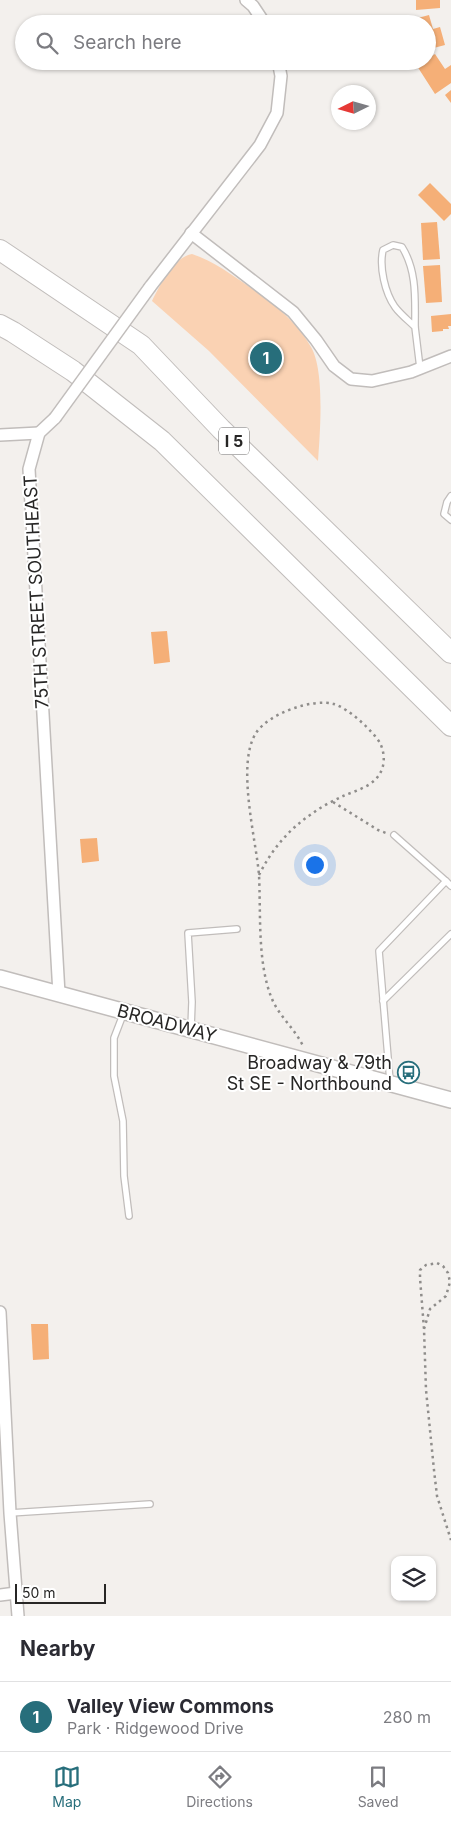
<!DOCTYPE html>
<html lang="en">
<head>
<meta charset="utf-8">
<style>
  body { margin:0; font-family:Inter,sans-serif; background:#f2f2f3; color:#2b2b33 }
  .controls { position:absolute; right:15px; bottom:15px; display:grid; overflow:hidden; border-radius:10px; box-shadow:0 1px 4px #0004 }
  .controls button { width:45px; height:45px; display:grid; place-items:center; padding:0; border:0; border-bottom:1px solid #e1e1e2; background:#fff; color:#2b2b33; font:25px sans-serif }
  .compass { position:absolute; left:331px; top:85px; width:45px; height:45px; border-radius:50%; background:#fff; box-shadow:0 1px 4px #0004; rotate:265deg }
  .scale { position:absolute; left:15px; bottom:12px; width:91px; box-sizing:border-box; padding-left:5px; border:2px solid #272625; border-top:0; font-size:14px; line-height:18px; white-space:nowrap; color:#272625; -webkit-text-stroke:4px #fff; paint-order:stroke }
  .you { position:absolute; left:314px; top:864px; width:18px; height:18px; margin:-12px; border:4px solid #fff; border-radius:50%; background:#1a73e8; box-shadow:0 0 0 8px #1a73e833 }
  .badge { display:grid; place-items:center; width:32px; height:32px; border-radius:50%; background:#276e7b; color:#fff; font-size:16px; font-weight:700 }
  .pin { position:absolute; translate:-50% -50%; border:2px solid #fff; box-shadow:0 1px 5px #0006 }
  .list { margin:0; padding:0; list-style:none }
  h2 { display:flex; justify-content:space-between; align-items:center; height:65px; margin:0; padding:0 20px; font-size:21px }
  h2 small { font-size:16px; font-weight:400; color:#7c7c81 }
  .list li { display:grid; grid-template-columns:32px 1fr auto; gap:15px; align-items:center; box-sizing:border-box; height:70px; padding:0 20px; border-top:1px solid #e1e1e2 }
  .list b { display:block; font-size:19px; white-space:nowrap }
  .list p { margin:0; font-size:16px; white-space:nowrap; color:#7c7c81 }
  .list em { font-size:16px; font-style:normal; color:#7c7c81 }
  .icon { flex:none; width:28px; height:28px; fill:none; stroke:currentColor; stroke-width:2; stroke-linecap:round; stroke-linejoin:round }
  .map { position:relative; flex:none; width:451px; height:1616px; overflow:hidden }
  .search { position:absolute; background:#fff; box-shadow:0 1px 4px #0004; left:15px; right:15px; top:15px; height:55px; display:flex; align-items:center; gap:12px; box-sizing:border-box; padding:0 18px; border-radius:28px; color:#7c7c81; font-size:19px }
  .sheet { height:135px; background:#fff }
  nav { display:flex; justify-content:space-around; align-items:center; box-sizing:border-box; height:70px; border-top:1px solid #e1e1e2; background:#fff; font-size:14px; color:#7c7c81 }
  nav a { display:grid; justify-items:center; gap:2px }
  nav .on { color:#276e7b }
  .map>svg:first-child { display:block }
</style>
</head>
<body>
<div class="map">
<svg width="451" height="1616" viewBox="0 0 451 1616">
  <rect width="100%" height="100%" fill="#f3f0ed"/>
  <path fill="#fad2b3" d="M192,254C214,261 232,275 251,288C274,304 297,322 311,347C325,371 320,433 318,461L209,351L152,301C160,285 174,257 192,254Z"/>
  <g fill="#f5af77">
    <path d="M416,0H440V8L416,10Z"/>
    <path d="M429,15L433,29L440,27L445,45L430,49L427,45V24H415L414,19Z"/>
    <path d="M435,54L445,69L451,65V83L435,94L417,66L423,61H427V59Z"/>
    <path d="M451,90V103L445,95Z"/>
    <path d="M430,183L451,204V214L444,221L418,195Z"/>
    <path d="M437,222L440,259L423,260L421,223Z"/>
    <path d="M440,265L442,302L426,303L423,266Z"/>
    <path d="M451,314V326H448L449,329H443V331L432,332L431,316Z"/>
    <path d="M167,631L170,662L154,664L151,632Z"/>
    <path d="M97,838L99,861L82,863L80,839Z"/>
    <path d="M31,1324H48L49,1359L33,1360Z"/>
  </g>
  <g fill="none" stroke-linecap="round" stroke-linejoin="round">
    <defs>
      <g id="lane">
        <path d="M415,327C409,321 401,315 395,307C385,293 379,267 383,250L393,245L402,247C417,271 415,299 415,325V327L420,368"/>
        <path d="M451,496L447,502L444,514L451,520"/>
        <path d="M394,835L446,881"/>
        <path d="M383,1001L451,934"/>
        <path d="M124,1012L114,1038V1076L123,1121L124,1176L129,1216"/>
        <path d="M191,1028L192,1002L188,933L237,929"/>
        <path d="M390,1081L379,951L446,881L451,886"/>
        <path d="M10,1513L150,1504"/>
      </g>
      <g id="street">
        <path d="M246,0L253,6L265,24"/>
        <path d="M191,233L293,312L316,340L334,366L351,379L372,381L411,372L451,356"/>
        <path d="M150,287L260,145L277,113L281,76L278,61"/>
        <path d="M55,418L39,433L29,469L59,994"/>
        <path d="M0,435L39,433"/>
        <path d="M0,1312L10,1513L18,1616"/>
        <path d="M0,1595L16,1593"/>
      </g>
      <path id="secondary" d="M0,978L451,1100"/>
      <g id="highway">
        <path d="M0,250L141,345L221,429L451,653"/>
        <path d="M0,325L13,332L73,371L162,441L451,726"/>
      </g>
    </defs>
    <use href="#lane" stroke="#c1bdbb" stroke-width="8"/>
    <use href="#street" stroke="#c1bdbb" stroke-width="14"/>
    <use href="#secondary" stroke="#c1bdbb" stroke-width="18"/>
    <use href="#highway" stroke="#c1bdbb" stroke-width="22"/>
    <g stroke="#8f8d8b" stroke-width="2.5" stroke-dasharray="2.5 4" stroke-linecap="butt">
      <path d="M333,802L378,830L386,833"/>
      <path d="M259,875C272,849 289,829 313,813C322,806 333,801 343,796C357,790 376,786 382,769C385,761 384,751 380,743C373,731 348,708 334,704C312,698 268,714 256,733C236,764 256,839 259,875C261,913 257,963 272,999C279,1016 295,1029 303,1046"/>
      <path d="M424,1329L430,1309L446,1296L450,1282L448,1273L443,1266L437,1263L426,1265L420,1270V1278L424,1329L426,1390L434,1470L437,1496L451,1540"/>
    </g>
    <use href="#lane" stroke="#fff" stroke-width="5.5"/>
    <use href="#street" stroke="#fff" stroke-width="11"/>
    <use href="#secondary" stroke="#fff" stroke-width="15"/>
    <use href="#highway" stroke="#fff" stroke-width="20"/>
    <defs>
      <path id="street-bridge" d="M55,418L150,287"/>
    </defs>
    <use href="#street-bridge" stroke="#c1bdbb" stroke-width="14" stroke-linecap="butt"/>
    <use href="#street-bridge" stroke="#fff" stroke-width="11"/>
  </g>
  <defs>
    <symbol id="bus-ring" viewBox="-11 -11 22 22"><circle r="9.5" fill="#fff" stroke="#276e7b" stroke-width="1.5"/><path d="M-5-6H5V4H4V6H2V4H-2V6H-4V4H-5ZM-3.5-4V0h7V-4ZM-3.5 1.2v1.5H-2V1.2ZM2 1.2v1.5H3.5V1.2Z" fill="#276e7b"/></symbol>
  </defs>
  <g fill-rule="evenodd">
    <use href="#bus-ring" x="396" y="1060" width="25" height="25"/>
  </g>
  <g text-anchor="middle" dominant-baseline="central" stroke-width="4" stroke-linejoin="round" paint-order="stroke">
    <rect fill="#fff" stroke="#686766" stroke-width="1" x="219" y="427.5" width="30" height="27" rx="4"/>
    <g font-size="16" font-weight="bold" fill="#272625">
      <text x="234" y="441">I 5</text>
    </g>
    <g font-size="18" fill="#272625" stroke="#fff">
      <text transform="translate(36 592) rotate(-93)">75TH STREET SOUTHEAST</text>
      <text transform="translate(167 1023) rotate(15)">BROADWAY</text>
    </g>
    <g font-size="18" fill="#272625" stroke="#fff" text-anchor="end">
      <text x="392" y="1062">Broadway &amp; 79th<tspan x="392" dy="21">St SE - Northbound</tspan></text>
    </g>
  </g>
</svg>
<div class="controls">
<button><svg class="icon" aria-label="layers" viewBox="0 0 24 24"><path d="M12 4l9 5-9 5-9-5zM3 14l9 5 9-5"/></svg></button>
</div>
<svg class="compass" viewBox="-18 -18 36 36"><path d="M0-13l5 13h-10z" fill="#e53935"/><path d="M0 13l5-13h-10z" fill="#7c7c81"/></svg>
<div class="scale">50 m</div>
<div class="you"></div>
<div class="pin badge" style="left:266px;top:358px">1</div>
<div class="search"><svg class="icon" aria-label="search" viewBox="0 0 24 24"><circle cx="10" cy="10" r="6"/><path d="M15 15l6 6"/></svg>Search here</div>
</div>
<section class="sheet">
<h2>Nearby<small></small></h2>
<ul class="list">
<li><span class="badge">1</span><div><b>Valley View Commons</b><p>Park · Ridgewood Drive</p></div><em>280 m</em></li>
</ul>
</section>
<nav>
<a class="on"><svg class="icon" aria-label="map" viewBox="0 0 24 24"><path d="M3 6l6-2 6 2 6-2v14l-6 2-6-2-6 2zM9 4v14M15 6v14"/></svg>Map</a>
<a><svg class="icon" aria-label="directions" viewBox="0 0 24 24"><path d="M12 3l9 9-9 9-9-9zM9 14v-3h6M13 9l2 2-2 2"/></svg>Directions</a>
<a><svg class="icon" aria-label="saved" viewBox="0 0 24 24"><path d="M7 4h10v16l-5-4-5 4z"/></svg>Saved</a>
</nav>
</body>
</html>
